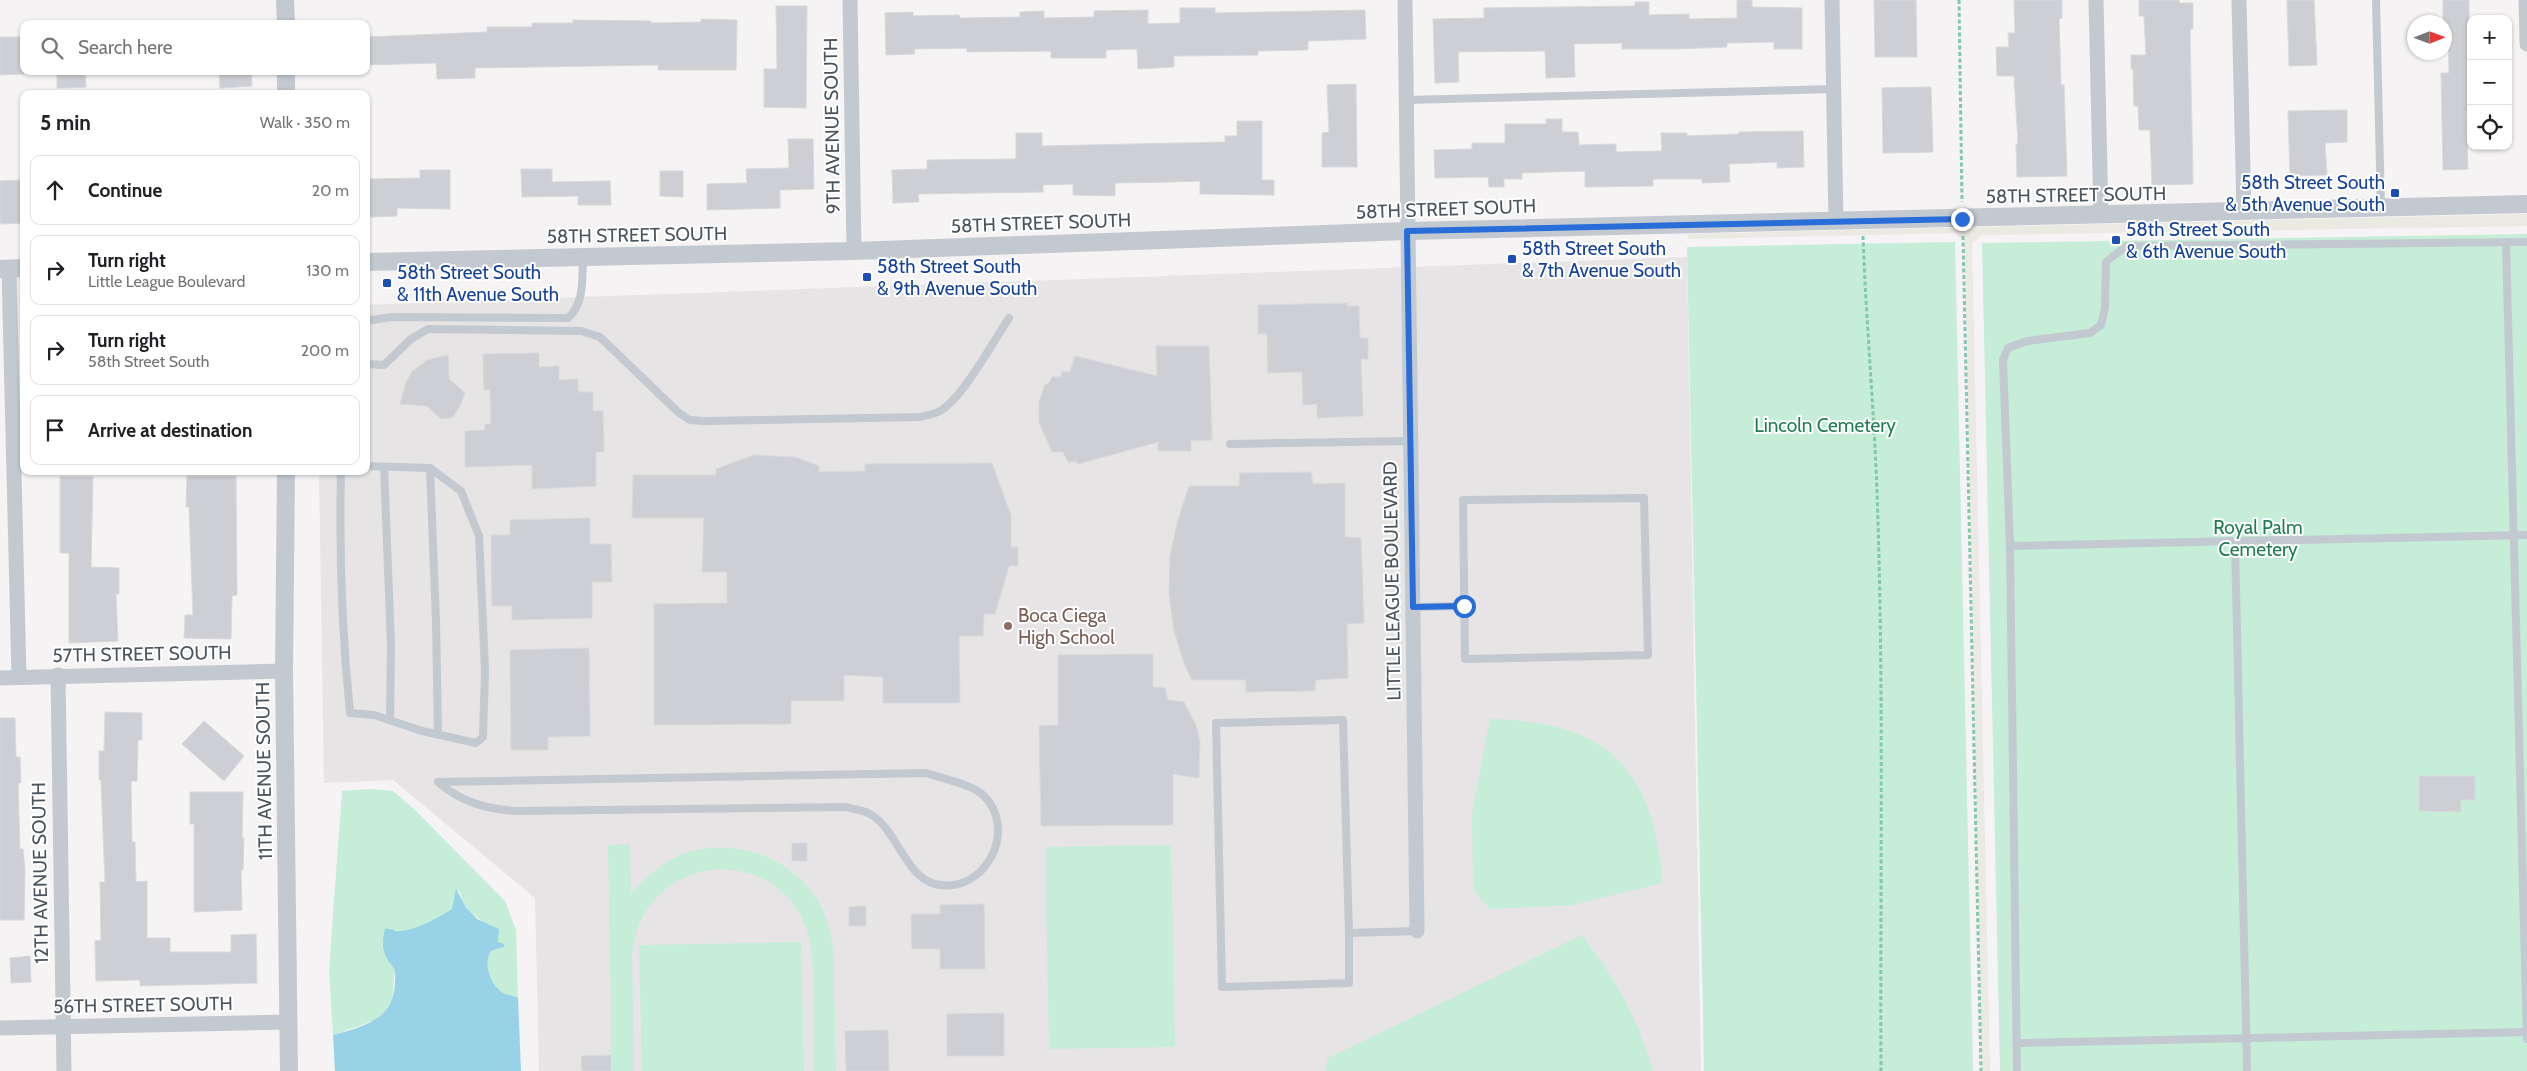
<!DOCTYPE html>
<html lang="en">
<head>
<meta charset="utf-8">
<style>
  body { margin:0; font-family:Cabin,sans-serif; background:#f6f6f6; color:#202124 }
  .controls { position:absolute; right:15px; top:15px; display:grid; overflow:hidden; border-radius:10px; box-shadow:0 1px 4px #0004 }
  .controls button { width:45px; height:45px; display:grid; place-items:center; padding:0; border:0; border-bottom:1px solid #e0e0e0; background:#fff; color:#202124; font:25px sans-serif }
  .compass { position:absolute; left:2407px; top:15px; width:45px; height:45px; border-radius:50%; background:#fff; box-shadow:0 1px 4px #0004; rotate:89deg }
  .stop { position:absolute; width:15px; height:15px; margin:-11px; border:4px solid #296dd8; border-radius:50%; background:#fff }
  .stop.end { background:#296dd8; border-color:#fff; box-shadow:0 1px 5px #0008 }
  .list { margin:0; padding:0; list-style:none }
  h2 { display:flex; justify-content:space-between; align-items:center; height:65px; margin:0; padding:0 20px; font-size:21px }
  h2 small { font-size:16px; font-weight:400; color:#757577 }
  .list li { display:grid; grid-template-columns:32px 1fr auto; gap:15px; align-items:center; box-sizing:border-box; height:70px; margin:0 10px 10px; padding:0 10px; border:1px solid #e0e0e0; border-radius:10px }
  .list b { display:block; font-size:19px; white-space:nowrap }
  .list p { margin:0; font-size:16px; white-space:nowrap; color:#757577 }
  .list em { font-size:16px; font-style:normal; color:#757577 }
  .icon { flex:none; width:28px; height:28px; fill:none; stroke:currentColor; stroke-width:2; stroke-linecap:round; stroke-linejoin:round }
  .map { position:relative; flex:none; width:2527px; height:1071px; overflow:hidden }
  .search { position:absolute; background:#fff; box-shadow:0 1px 4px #0004; left:20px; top:20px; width:350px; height:55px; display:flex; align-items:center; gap:12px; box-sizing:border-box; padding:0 18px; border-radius:10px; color:#757577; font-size:19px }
  .panel { position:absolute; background:#fff; box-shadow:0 1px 4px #0004; left:20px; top:90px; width:350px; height:385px; border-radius:10px }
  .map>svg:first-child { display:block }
</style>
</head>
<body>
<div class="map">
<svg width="2527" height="1071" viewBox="0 0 2527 1071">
  <rect width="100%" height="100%" fill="#f5f3f3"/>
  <path fill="#eae9e2" d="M2527,214V226L1982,235L1972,243L1990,1071H1982L1965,242L1955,233L1688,239V234Z"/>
  <path fill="#e6e4e4" d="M1687,257L1701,1071H539L535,898L393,780L324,783L319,471H366V305Z"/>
  <g fill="#c6edd7">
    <path d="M2527,234V1071H2000L1982,243Z"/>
    <path d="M1955,242L1973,1071H1704L1687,247Z"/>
    <path d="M1490,719C1605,720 1655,769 1662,883L1573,905L1490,909L1473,890L1472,814Z"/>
    <path d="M371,789L393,791L414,809L505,901L516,930L518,998C514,996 507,995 503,993C490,985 483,963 491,951L504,947L498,942L499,929C479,922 465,911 459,890L452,909C435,919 410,938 389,928L382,943L384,953L395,969L392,999L383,1015L376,1020L333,1035L329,971L342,791Z"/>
    <path d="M630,844L631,894C644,880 656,867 674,858C734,829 812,863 829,927C835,947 834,967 834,988C835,1015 835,1043 836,1071H814C813,1032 819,953 803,920C775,860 692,852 651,904C639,918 635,935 632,953L634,1071H612L608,845Z"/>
    <path d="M1171,845L1175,1047L1049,1049L1045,847Z"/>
    <path d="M1582,935C1615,979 1638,1017 1653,1071H1325L1328,1058Z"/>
    <path d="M801,942L804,1071H642L639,945Z"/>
  </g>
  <path fill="#97d2e7" d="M456,889L466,907L477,919L499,929L498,942L504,944V947L491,951C483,963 490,985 503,993C507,995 514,996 518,998L521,1071H335L333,1035C370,1025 398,1018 395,971C394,967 391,965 389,962C381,950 382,941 385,929C391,927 394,932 400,931C420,929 435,919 452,909Z"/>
  <g fill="#cdcfd4" stroke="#d7d9dd">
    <path d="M1737,0H1752V7L1802,8V49H1774V42L1727,43V47L1675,49H1622V43L1574,44L1575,77L1546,78L1545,51L1458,52L1459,82L1435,83L1433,19L1484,18V8L1635,6V2H1649V15L1689,14V19L1737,18Z"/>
    <path d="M1874,0H1916L1917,57H1875Z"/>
    <path d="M2014,0H2062V18L2059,19L2061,85H2064L2067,176L2017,177L2016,144H2018L2014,76H1997L1996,47H2009L2008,33H2015Z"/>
    <path d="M2139,0H2179V3H2193V29H2190L2193,184L2152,185L2150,130H2139L2138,106H2134L2133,69H2131V55H2146L2144,16H2139Z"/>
    <path d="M2287,0H2314L2317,65L2289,66Z"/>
    <path d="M2443,0H2469L2470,114H2466L2468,169L2443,170L2441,73H2449L2448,29H2444L2443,22Z"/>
    <path d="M776,6H807L806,108L764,107V69H777Z"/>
    <path d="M1180,8H1215V13L1365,10L1366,39L1308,41V50L1258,51V55L1174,56V67L1138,69L1137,49L1106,50V58H1051V51L967,52V48L914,49L915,54L886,55L885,13L913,12V16L959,15L960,18L1020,17V12L1044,11V18L1094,17V11L1148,10V24L1180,23Z"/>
    <path d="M701,19L737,20L736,70H658V65L475,68V78L437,79L436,63L366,65V37L487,32V27H532V23H573V20L651,21V23L701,22Z"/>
    <path d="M0,37H24V74L0,75Z"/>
    <path d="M57,71H85L86,87L57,88Z"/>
    <path d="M219,71H251L252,86L220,88Z"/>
    <path d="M1356,84L1357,167H1322V133L1329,132L1327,85Z"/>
    <path d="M1931,87L1933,152L1883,153L1882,88Z"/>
    <path d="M2347,110V142L2325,143L2327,175L2290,176L2288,111Z"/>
    <path d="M1546,119H1562V132H1578L1579,145L1616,144V152L1662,151L1661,133H1687V136L1739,134V132L1803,131L1804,167L1777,168V162L1729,164L1730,182L1702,183V179H1653V186L1585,187V171L1522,173V179H1504V187H1489L1488,177L1435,178L1434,150L1472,149V143H1505V124H1546Z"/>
    <path d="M1237,121H1262V180H1274V195L1200,194V181L1171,182L1115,183V196L1073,195V184L1043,185V192L918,194L919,202L893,203L892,170L927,169V160L1016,159V133H1042V146L1225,142V136H1237Z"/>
    <path d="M788,139H813L814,189L780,190V208L707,210V184L747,183L746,169L789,168Z"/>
    <path d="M521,169H552V182L610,181L611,205H578V196L522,197Z"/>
    <path d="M420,170H450V209L397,208V216L367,217L366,179L420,178Z"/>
    <path d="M660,171H683V197L660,196Z"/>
    <path d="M24,180V223L0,224V181Z"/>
    <path d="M1348,303L1347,306H1359L1360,338H1368V359H1361L1363,416L1317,418V404L1303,405L1302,372L1268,373L1267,334H1258V305Z"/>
    <path d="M1156,346H1209L1212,440L1191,441V451H1158V442L1078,464L1075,461L1068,462L1063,452H1052L1039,422V402L1045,385L1048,384L1052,377H1061L1062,371L1070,372L1075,356L1157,376Z"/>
    <path d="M539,353V367L559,366V380L578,379V392H593V411H603L604,452H596V486L532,489V465L465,467V431L485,430V424H491L490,390H484L483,354Z"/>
    <path d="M448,355L449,379L465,393L460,406L453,417L441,419L427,406L400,404L406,382L412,372L427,360Z"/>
    <path d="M754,455L795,457L819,466V472L865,471V464L992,463L1011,515V547H1018V566H1009L995,614H984L983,636H959L960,703H883V677L844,675V701H791V724L654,725V604L727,603V572H702L704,518H632L633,475H716V469Z"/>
    <path d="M1311,472L1313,484L1345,483V537L1361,538L1364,623L1347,624L1348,678L1316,680L1315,691L1246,692V680H1192L1184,663L1174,631L1169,594L1170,557L1177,523L1189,486H1239L1240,473Z"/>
    <path d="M187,476H236L237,595L232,596L231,639L184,638L185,615H193L189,507H186Z"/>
    <path d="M60,477H93L91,567L119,568V594H116L118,641L69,643V553H60Z"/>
    <path d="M590,518V544H611L612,582H592V618L512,620V606H492L491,535H510V520Z"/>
    <path d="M589,648L590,736L548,737V750H511L510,650Z"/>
    <path d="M1153,654V687L1165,688L1168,700L1184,702L1196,725L1200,741L1199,778L1173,774V825L1041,826L1039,726L1058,725V655Z"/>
    <path d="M105,712L142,713V740H138L137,781H131L132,842H135L136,882L147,881V938H170V952H231V935L256,934L257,983L140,986V980L96,981L95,941L101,940L100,882H105L101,780H99V751H104Z"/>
    <path d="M0,718H15L16,757H20L21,783H18L20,849H23L25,870L24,920H0Z"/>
    <path d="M204,721L244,756L224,781L182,744Z"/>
    <path d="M2419,776H2475V800H2461V812L2419,811Z"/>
    <path d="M190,792H243L242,838H244L243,870H241L242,910L194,912V824H190Z"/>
    <rect x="792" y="843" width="15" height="18"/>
    <path d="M984,904L985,969H940V949H912L911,914H940V905Z"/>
    <path d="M866,906V926H849V907Z"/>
    <path d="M30,956L31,982L11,983L10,958Z"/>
    <path d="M1004,1013V1056H947V1014Z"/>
    <path d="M888,1030L889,1071H846L845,1031Z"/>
    <path d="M611,1055V1071H582L581,1056Z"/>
  </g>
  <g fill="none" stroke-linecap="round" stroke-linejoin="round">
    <g stroke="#80c9a9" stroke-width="3" stroke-dasharray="4 2.5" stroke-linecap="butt">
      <path d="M1959,0L1962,202"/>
      <path d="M1863,236C1866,322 1874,407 1877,492C1884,685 1880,878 1881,1071"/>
      <path d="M1963,236L1981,1071"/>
    </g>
    <g stroke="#c2c9d0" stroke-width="8">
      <path d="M2376,0L2381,208"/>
      <path d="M1406,100L1834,89"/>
      <path d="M2506,242L2527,1039"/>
      <path d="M366,321L392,317L568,318C585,303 582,278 583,257"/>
      <path d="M366,364L384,365L411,339L428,329L581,331L600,337L679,413L690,420L704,421L919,417C929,415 940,413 947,406C968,388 993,342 1009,318"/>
      <path d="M1230,444L1410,441"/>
      <path d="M384,467L391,645L390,720"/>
      <path d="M430,468L436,621L438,734"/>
      <path d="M341,471C339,551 342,633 350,713L374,715L422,731L476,743L483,737L485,670L479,536L461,491L430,468L366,466"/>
      <path d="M1644,498L1648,655L1465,659L1463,500Z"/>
      <path d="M2235,543L2247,1071"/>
      <path d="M2010,546L2527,535"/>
      <path d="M1413,607L1465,606"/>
      <path d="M926,773C941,778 971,784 983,795C1019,829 985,896 935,884C904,876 897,827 868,813C862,810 853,809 846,807L518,811C487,809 462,803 438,782Z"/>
      <path d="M1349,933L1343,720L1216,723L1222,987L1349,983V933L1417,931"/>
      <path d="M2017,1043L2527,1032"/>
      <path d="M2017,1071L2010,546L2003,360L2008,348L2027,341L2090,333L2101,325L2105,308L2106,262L2126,246L2527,242"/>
    </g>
    <g stroke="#c2c9d0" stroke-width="15">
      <path d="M850,0L854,251"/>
      <path d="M1405,0L1417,931"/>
      <path d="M1832,0L1836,221"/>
      <path d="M2096,0L2101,215"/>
      <path d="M2239,0L2244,212"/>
      <path d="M2526,0L2527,44"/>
      <path d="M9,269L19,677"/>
      <path d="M58,675L64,1071"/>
      <path d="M0,678L284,671"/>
      <path d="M0,1028L287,1022"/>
    </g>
    <g stroke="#c2c9d0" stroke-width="18">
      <path d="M285,0L286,24"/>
      <path d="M286,71V94"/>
      <path d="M366,262L854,251L1407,231L2527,204"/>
      <path d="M0,269L24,268"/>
      <path d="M286,471L284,671L289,1071"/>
    </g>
  </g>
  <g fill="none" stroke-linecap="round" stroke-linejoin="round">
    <path stroke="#296dd8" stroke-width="6" d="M1464,606L1413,607L1407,231L1962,219"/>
  </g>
  <g fill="#1a4fb4" stroke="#fff" stroke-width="2">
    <rect x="2390" y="188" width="10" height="10" rx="2.5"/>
    <rect x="2111" y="235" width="10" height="10" rx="2.5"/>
    <rect x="1507" y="254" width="10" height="10" rx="2.5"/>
    <rect x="862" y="272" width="10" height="10" rx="2.5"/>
    <rect x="382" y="278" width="10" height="10" rx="2.5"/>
  </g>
  <circle fill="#8d6e63" stroke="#fff" stroke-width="2" cx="1008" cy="626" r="5"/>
  <g text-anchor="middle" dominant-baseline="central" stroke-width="4" stroke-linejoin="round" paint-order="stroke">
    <g font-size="19" fill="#4b555f" stroke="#fff">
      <text transform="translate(832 126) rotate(-91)">9TH AVENUE SOUTH</text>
      <text transform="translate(2076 195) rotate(-1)">58TH STREET SOUTH</text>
      <text transform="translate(1446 209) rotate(-2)">58TH STREET SOUTH</text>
      <text transform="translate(1041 223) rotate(-2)">58TH STREET SOUTH</text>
      <text transform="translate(637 235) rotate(-1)">58TH STREET SOUTH</text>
      <text transform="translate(1392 581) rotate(-91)">LITTLE LEAGUE BOULEVARD</text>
      <text transform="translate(142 654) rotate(-1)">57TH STREET SOUTH</text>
      <text transform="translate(264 771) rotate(-91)">11TH AVENUE SOUTH</text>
      <text transform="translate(40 873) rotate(-91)">12TH AVENUE SOUTH</text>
      <text transform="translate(143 1005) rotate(-1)">56TH STREET SOUTH</text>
    </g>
    <g font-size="19" fill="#164399" stroke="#fff" text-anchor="start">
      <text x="2385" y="182" text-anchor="end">58th Street South<tspan x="2385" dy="22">&amp; 5th Avenue South</tspan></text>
      <text x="2126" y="229">58th Street South<tspan x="2126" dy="22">&amp; 6th Avenue South</tspan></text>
      <text x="1522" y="248">58th Street South<tspan x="1522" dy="22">&amp; 7th Avenue South</tspan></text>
      <text x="877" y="266">58th Street South<tspan x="877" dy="22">&amp; 9th Avenue South</tspan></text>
      <text x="397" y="272">58th Street South<tspan x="397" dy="22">&amp; 11th Avenue South</tspan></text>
    </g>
    <g font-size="19" fill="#1f7d53" stroke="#fff">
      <text x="1825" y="425">Lincoln Cemetery</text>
      <text x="2258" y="527">Royal Palm<tspan x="2258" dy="22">Cemetery</tspan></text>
    </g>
    <g font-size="19" fill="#785e54" stroke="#fff" text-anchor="start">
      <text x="1018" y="615">Boca Ciega<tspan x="1018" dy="22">High School</tspan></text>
    </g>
  </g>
</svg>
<div class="controls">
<button>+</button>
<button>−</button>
<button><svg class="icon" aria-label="locate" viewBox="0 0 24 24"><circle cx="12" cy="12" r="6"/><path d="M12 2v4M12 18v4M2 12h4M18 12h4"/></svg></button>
</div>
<svg class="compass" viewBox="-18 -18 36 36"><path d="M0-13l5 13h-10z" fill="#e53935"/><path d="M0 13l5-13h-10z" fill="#757577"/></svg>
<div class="stop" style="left:1464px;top:606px"></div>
<div class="stop end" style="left:1962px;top:219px"></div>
<div class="search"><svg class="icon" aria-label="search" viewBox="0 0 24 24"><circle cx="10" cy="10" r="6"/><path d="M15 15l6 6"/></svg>Search here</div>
<section class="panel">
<h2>5 min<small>Walk · 350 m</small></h2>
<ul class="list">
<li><svg class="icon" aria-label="ahead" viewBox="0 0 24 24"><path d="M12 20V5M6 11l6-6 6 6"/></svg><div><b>Continue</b></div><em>20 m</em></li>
<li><svg class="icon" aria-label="right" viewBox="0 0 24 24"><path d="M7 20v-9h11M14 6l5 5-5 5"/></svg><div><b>Turn right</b><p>Little League Boulevard</p></div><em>130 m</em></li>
<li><svg class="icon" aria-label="right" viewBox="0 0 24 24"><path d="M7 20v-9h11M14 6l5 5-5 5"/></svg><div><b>Turn right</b><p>58th Street South</p></div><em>200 m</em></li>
<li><svg class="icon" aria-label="arrive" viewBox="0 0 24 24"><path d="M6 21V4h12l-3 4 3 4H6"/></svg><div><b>Arrive at destination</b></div></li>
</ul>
</section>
</div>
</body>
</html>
